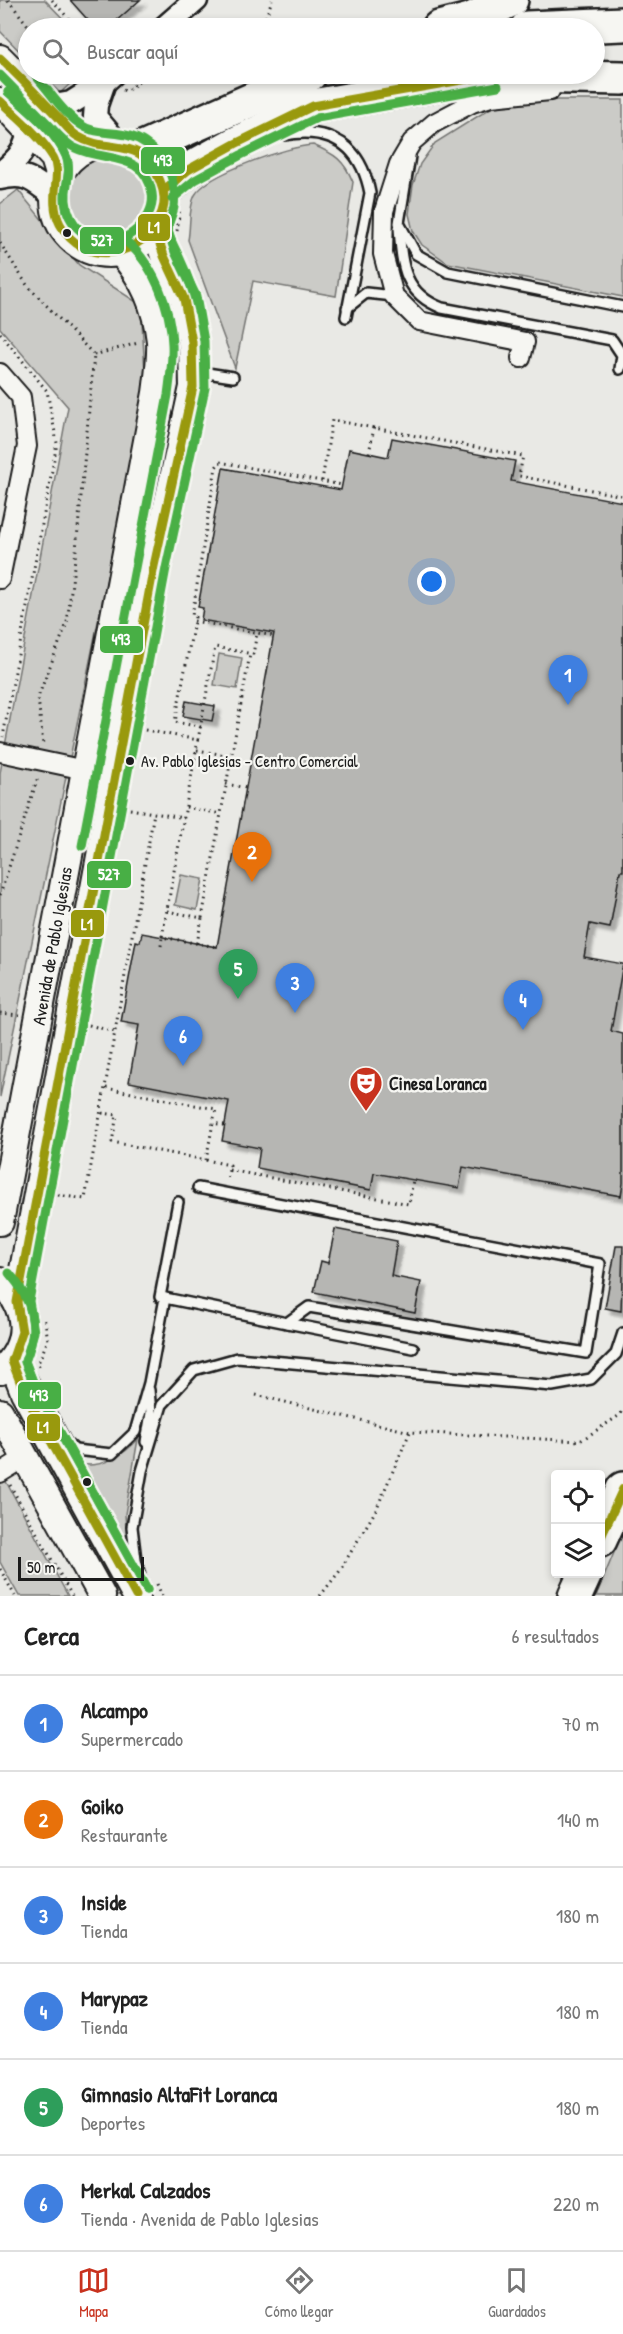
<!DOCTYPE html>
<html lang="es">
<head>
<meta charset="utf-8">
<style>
  body { margin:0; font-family:"Patrick Hand",sans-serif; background:#f6f6f6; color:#222 }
  .controls { position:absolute; right:18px; bottom:18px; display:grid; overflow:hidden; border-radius:6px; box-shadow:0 3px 9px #0003 }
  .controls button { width:54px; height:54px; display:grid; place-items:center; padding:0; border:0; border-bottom:2px solid #e0e0e0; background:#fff; color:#222; font:30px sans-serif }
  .scale { position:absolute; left:18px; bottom:15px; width:126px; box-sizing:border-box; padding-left:6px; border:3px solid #1c1c1c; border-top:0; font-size:16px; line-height:21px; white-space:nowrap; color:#1c1c1c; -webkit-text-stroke:4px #f6f6f2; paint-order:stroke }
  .you { position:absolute; left:432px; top:582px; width:21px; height:21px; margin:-15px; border:4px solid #fff; border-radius:50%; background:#1a73e8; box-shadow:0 0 0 9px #1a73e833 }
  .badge { display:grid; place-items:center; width:39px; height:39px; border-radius:50%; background:#c8321e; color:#fff; font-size:20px; font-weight:700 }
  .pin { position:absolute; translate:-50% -50px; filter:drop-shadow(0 2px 3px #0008) }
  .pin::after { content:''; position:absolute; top:32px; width:21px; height:18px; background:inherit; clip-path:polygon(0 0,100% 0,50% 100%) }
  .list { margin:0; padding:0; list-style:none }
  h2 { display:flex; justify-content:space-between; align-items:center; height:78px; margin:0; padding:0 24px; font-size:26px }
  h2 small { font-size:20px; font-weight:400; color:#767676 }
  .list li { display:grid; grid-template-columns:39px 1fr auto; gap:18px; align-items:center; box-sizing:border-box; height:96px; padding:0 24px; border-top:2px solid #e0e0e0 }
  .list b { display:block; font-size:22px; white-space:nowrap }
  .list p { margin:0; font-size:20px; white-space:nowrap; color:#767676 }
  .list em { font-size:20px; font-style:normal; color:#767676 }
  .icon { flex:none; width:33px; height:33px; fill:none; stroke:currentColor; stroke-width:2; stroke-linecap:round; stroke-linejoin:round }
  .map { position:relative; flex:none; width:623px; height:1596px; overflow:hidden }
  .search { position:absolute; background:#fff; box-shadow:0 3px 9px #0003; left:18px; right:18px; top:18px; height:66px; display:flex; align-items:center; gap:15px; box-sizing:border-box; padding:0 21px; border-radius:33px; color:#767676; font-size:22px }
  .sheet { height:654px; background:#fff }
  nav { display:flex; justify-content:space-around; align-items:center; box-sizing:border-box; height:84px; border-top:2px solid #e0e0e0; background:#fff; font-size:16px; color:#767676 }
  nav a { display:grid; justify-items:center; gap:3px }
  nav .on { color:#c8321e }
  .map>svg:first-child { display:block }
</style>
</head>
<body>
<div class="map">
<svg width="623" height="1596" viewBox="0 0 623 1596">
  <defs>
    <filter id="shadow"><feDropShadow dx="5.5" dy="5.5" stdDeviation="1.5" flood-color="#0004"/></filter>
  </defs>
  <rect width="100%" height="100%" fill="#e9e9e5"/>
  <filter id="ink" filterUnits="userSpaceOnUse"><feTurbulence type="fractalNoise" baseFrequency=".0167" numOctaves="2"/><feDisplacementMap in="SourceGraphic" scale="12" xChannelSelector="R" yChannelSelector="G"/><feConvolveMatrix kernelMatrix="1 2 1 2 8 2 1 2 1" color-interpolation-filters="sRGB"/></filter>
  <g filter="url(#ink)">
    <g fill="#cbcbc7" stroke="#747472" stroke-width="1.5">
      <path d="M0,0H45L72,28H28V60L0,31Z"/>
      <path d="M41,74H81L60,93Z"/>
      <path d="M542,100H623V297L448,263L422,245L413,231L409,214L413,185L420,164L435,143L494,106Z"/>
      <path d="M313,145C335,154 344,160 353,182L336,296L253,281L235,368L188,240C191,225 188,209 195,195C208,173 289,146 313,145Z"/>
      <circle cx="108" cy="200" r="42"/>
      <path d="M18,190L79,265L141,305L146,389L0,1097V773L68,407L0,328V204Z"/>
      <path d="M219,654L242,658L237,689L214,685Z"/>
      <path d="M181,875L203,879L197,910L175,905Z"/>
      <path d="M34,1428L127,1596H112L23,1434Z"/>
      <path d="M138,1439L125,1514L128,1559L70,1455C73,1458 78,1463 82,1464C102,1469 126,1453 138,1439Z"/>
      <path d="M3,1476L68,1596H19L0,1562V1477Z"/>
      <path d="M623,1531V1596H596Z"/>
    </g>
    <g fill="#b6b6b3" stroke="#1c1c1c" stroke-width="1.5" filter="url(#shadow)">
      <path d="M70,0H140L108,28H95Z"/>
      <path d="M392,438L515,461L511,481L623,502V871H620L610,928L590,924L584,957L623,964L611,1031L623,1034V1183L621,1196L463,1167L459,1188L374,1173L371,1190L257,1168L260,1148L222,1141L229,1101L129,1082L139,1025L121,1022L136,941L140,942L142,933L217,947L274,633L201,620L203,608L198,607L223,468L341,490L349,449L388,457Z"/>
      <path d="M186,701L215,706L212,721L183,716Z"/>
      <path d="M335,1229L397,1241L391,1276L421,1282L415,1313L314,1292L321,1261L328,1263Z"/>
      <path d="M616,1246H623L621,1311L605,1308Z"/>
    </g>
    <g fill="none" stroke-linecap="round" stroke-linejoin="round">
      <defs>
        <g id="service">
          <path d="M284,135C332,126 361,146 370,193L346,317"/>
          <path d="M410,156L399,223L416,254L448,272L623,307"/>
          <path d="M399,228C402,265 403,293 442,308L612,340L622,355L620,369"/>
          <path d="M347,308L366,293L394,296"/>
          <path d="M194,371L233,377"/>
          <path d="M165,1298L287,1323L309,1307L586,1353L600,1264L198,1188"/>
          <path d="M287,1323L413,1348"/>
          <path d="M30,1375L66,1442L75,1450L112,1454L135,1432L149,1383L165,1298L160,1297L178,1202"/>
          <path d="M146,1442L151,1413L149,1390"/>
          <path d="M143,1588L136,1560L132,1527L142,1471L162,1405L194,1370L237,1358L552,1386L591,1379L616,1354L623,1333"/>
        </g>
        <g id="minor">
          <path d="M521,358L525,342L419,321L394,296L383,254L384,211L399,164L412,142L434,123L472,103L491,97L550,91"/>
          <path d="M0,373L21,397L27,446L0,579"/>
          <path d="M0,752L85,770"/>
          <path d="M0,1473L26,1457"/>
        </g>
        <g id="tertiary">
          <path d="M164,28L196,0"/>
          <path d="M104,82L96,105L95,117L118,144"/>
          <path d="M48,107L71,103L104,82L113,74"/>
          <path d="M0,174C17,159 26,153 29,129"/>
          <path d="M0,178C27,172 32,180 53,195"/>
        </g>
        <g id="secondary">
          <path d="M0,58L76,135L97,144"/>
          <path d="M0,101L54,158L59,174"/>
          <circle cx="109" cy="199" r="55"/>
          <path d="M0,1222L156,393C158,377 161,358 160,341C156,306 144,279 121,253"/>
          <path d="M0,1281C29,1309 31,1344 1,1371"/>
          <path d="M17,1302L154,566L193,387L192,342L184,299L164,256L155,229"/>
          <path d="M12,1361L24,1392L136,1596"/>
          <path d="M0,1412L102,1596"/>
        </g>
        <g id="motorway">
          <path d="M439,28L470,20L511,0"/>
          <path d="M527,28L623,24"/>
          <path d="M481,75L623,78"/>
          <path d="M136,151L310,74"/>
          <path d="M164,190L188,170L235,144L313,106L496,74"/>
          <path d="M600,1540L623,1489"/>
          <path d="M575,1596L585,1574"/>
        </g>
      </defs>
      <use href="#service" stroke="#1c1c1c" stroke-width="14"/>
      <use href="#minor" stroke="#1c1c1c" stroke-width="22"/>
      <use href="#tertiary" stroke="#1c1c1c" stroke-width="27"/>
      <use href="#secondary" stroke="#1c1c1c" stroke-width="30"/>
      <use href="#motorway" stroke="#1c1c1c" stroke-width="38"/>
      <g stroke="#1c1c1c" stroke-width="3" stroke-dasharray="1.5 4.5" stroke-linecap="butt">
        <path d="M8,0L30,28"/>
        <path d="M52,0L77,28"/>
        <path d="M203,28H223"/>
        <path d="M234,28L250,27L264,22L272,0"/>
        <path d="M59,74L64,85"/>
        <path d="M123,90L125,91L131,88L147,74"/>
        <path d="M177,231L180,207"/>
        <path d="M0,243L27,285L94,355L76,550L67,623L38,697L43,745"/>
        <path d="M0,333L47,391L57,443L3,737"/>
        <path d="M94,355L138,343"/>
        <path d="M369,453L374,428L523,456L519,476L623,496"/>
        <path d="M322,481L332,420L374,428"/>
        <path d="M194,621L257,633"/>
        <path d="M201,727L175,722L195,617L192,616L216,467L220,462L342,485"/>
        <path d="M145,730L198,740L215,647L253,654L257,633L274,636"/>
        <path d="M198,740L162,937L217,947"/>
        <path d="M197,750L230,756"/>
        <path d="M226,784L246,788"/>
        <path d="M186,807L221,814"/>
        <path d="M130,809L184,818"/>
        <path d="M0,895L38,777"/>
        <path d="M167,911L202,918L197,943"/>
        <path d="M202,918L250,654"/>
        <path d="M161,946L162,937"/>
        <path d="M0,1013L19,1015"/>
        <path d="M89,1025L115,1032"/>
        <path d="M106,1088L216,1109L213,1123"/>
        <path d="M102,1113L117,1115L112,1142L206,1160L213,1123L225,1125"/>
        <path d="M206,1160L230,1165L227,1180"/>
        <path d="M229,1170L409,1204L413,1180"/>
        <path d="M58,1195L85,1199L154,813"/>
        <path d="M39,1367L38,1363L48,1340L44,1316"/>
        <path d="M256,1395L410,1432L580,1441L620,1415L623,1410"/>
        <path d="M10,1485L72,1596"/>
        <path d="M0,1569L15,1596"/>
        <path d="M157,1584L162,1596"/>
        <path d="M320,1596L339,1572L376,1510L410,1432"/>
      </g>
      <use href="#service" stroke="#f6f6f2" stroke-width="9"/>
      <use href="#minor" stroke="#f6f6f2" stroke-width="18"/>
      <use href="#tertiary" stroke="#f6f6f2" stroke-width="22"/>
      <use href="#secondary" stroke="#f6f6f2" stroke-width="26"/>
      <use href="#motorway" stroke="#f6f6f2" stroke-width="33"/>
      <defs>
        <g id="bus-1">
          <path d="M0,58C20,77 39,97 58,117C64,123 69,131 77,136C109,156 141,133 160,181C164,191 166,202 162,212C146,257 84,270 60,224C47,198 63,175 53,157C40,136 18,118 0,101"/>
          <path d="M164,190L188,170L235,144L313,106L496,74"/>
          <path d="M600,1539L623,1489"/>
          <path d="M136,1596L24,1392L12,1361L22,1332L17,1302L154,566L193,387L192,342L184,299L164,256L155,229"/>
        </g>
        <g id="bus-2">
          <path d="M0,75C16,91 32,108 48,124C56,132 64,143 75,148C103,162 145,151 152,193C154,205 148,217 140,226C131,236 117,243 103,241C79,238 64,216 66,192C67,180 71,169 66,156C55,131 28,110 8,92"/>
          <path d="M172,199L195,180L241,155L317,118L498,86"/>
          <path d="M147,1590L35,1387L25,1362L34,1332L29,1301L166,568L205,388L204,341L196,296L175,252L166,225"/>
        </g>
        <g id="bus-3">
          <path d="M36,76C50,92 71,125 92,130C111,135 128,131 145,143C167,157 177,181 174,207C173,214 168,222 168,229C168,238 177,251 180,259C188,276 194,293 198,311"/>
          <path d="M8,92C28,110 57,132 67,158C71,172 66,182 65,195C64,221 83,239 108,241C115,242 120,241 127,242C154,265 171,309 172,344C173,361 170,378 168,395L82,846"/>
          <path d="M9,1273C33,1300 40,1328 25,1361L35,1387L147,1590"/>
        </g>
      </defs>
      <use href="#bus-1" stroke="#f6f6f2" stroke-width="14"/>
      <use href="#bus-2" stroke="#f6f6f2" stroke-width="14"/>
      <use href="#bus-3" stroke="#f6f6f2" stroke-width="14"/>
      <use href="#bus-1" stroke="#99990d" stroke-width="9"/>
      <use href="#bus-2" stroke="#48af45" stroke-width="9"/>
      <use href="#bus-3" stroke="#48af45" stroke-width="9"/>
    </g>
  </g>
  <defs>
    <symbol id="theatre-pin" viewBox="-11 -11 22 30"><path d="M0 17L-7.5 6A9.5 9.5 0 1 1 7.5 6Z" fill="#c8321e" stroke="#f6f6f2"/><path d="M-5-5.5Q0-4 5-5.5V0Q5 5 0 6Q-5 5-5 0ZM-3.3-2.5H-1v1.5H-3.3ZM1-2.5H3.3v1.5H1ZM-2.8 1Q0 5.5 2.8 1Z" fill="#fff"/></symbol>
  </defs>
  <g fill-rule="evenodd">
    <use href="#theatre-pin" x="347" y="1064" width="38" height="52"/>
  </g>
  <g fill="#1c1c1c" stroke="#f6f6f2" stroke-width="2">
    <circle cx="67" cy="233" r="5"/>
    <circle cx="130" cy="761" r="5"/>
    <circle cx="87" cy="1482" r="5"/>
  </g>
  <g text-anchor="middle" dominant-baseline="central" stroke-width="4.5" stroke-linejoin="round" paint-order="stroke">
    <g font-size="16" fill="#1c1c1c" stroke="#f6f6f2" text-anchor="start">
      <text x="141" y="761">Av. Pablo Iglesias - Centro Comercial</text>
    </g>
    <g font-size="18" fill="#1c1c1c" stroke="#f6f6f2">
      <text transform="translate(52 946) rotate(-80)">Avenida de Pablo Iglesias</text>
    </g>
    <g font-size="18" font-weight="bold" fill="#1c1c1c" stroke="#f6f6f2" text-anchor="start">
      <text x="389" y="1083">Cinesa Loranca</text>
    </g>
  </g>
  <g stroke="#f6f6f2" stroke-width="2">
    <rect x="140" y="146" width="46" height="29" rx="6" fill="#48af45"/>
    <rect x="137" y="213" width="34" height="29" rx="6" fill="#99990d"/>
    <rect x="79" y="226" width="46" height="29" rx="6" fill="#48af45"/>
    <rect x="99" y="625" width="45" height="29" rx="6" fill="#48af45"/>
    <rect x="86" y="860" width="46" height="29" rx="6" fill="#48af45"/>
    <rect x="70" y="909" width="35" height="29" rx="6" fill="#99990d"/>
    <rect x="17" y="1381" width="45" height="29" rx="6" fill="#48af45"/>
    <rect x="26" y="1413" width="35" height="29" rx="6" fill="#99990d"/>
  </g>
  <g font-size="16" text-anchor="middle" font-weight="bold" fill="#fff">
    <text x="163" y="166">493</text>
    <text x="154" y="233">L1</text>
    <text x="102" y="246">527</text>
    <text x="121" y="645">493</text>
    <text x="109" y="880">527</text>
    <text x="87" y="930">L1</text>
    <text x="39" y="1401">493</text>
    <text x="43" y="1433">L1</text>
  </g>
</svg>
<div class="controls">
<button><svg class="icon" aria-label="locate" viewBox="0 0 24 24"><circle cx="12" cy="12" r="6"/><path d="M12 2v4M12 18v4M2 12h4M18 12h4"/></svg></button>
<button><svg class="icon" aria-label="layers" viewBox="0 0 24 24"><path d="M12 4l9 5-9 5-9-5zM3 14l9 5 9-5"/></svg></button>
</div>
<div class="scale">50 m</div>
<div class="you"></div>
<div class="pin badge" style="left:568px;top:705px;background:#3f7fe0">1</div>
<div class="pin badge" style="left:252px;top:882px;background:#e8710a">2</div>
<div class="pin badge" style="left:295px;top:1013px;background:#3f7fe0">3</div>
<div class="pin badge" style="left:523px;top:1030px;background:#3f7fe0">4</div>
<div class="pin badge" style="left:238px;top:999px;background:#2e9e5b">5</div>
<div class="pin badge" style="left:183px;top:1066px;background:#3f7fe0">6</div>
<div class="search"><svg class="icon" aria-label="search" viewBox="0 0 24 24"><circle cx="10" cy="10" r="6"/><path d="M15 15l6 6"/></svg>Buscar aquí</div>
</div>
<section class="sheet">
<h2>Cerca<small>6 resultados</small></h2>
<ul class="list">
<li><span class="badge" style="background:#3f7fe0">1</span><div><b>Alcampo</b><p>Supermercado</p></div><em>70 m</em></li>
<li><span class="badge" style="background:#e8710a">2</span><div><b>Goiko</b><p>Restaurante</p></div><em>140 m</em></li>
<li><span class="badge" style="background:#3f7fe0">3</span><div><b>Inside</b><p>Tienda</p></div><em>180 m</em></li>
<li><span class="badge" style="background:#3f7fe0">4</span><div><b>Marypaz</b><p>Tienda</p></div><em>180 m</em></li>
<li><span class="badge" style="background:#2e9e5b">5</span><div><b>Gimnasio AltaFit Loranca</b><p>Deportes</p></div><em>180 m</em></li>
<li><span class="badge" style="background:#3f7fe0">6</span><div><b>Merkal Calzados</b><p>Tienda · Avenida de Pablo Iglesias</p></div><em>220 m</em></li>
</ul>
</section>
<nav>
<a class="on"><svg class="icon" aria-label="map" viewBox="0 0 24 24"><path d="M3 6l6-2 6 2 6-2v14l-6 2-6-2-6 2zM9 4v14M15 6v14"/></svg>Mapa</a>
<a><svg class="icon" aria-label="directions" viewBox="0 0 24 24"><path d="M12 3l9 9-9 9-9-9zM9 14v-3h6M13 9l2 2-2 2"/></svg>Cómo llegar</a>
<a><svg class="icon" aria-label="saved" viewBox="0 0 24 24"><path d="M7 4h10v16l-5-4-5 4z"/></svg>Guardados</a>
</nav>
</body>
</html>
